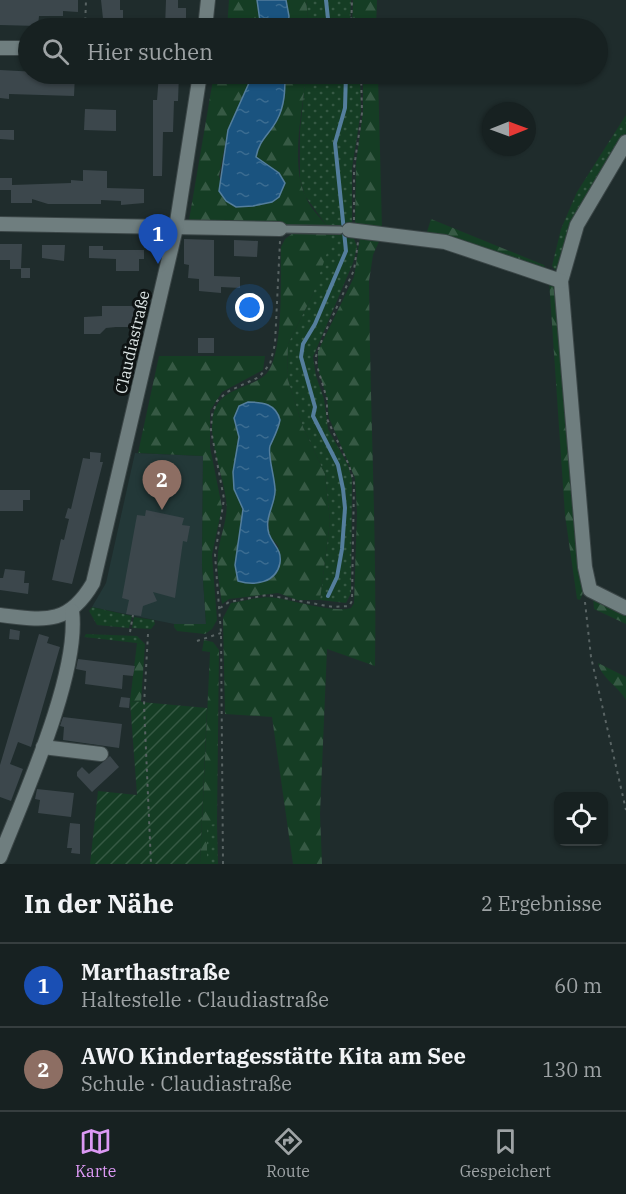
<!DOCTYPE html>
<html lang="de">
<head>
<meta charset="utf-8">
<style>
  body { margin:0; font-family:"IBM Plex Serif",serif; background:#20292a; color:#f1f3f6 }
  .controls { position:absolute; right:18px; bottom:18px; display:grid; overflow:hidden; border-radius:12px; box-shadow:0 2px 4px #0004 }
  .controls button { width:54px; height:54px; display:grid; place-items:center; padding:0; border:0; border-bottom:2px solid #363e3f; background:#172121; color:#f1f3f6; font:30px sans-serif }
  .compass { position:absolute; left:482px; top:102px; width:54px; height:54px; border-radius:50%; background:#172121; box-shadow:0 2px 4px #0004; rotate:89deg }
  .you { position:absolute; left:250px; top:308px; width:21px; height:21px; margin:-15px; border:4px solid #fff; border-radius:50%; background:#1a73e8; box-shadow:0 0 0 9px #1a73e833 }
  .badge { display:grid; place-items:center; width:39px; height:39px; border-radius:50%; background:#dc99f4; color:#fff; font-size:20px; font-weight:700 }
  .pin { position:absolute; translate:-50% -50px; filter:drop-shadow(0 2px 3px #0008) }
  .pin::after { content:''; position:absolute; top:32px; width:21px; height:18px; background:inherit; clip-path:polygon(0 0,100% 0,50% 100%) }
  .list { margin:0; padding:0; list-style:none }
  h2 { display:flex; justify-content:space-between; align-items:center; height:78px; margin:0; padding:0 24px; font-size:26px }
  h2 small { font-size:20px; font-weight:400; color:#9ea3a5 }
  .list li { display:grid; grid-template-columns:39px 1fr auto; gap:18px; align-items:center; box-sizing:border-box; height:84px; padding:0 24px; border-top:2px solid #363e3f }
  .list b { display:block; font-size:22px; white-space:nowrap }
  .list p { margin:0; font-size:20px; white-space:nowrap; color:#9ea3a5 }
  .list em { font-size:20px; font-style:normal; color:#9ea3a5 }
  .icon { flex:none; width:33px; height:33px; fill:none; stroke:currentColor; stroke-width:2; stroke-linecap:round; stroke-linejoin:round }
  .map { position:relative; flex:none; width:626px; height:864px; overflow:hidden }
  .search { position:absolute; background:#172121; box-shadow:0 2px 4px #0004; left:18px; right:18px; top:18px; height:66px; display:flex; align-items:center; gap:15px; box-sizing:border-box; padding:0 21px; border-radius:33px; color:#9ea3a5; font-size:22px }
  .sheet { height:246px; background:#172121 }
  nav { display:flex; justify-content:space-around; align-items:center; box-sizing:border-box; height:84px; border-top:2px solid #363e3f; background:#172121; font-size:16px; color:#9ea3a5 }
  nav a { display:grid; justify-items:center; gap:3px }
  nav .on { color:#dc99f4 }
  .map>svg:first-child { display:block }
</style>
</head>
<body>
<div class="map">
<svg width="626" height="864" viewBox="0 0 626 864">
  <defs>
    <pattern id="grass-dots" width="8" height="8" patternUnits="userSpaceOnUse" patternTransform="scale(1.5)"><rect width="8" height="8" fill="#153d24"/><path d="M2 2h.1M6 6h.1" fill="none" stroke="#365944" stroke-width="1.8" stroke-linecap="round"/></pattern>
    <pattern id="forest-firs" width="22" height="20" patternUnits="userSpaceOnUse" patternTransform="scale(1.5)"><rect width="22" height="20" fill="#153d24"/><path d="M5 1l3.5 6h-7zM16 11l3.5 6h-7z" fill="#365944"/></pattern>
    <pattern id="garden-furrows" width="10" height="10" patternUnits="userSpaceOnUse" patternTransform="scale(1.5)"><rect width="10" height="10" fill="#153d24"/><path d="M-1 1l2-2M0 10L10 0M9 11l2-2" fill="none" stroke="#365944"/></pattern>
    <pattern id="water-ripples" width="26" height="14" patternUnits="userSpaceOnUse" patternTransform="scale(1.5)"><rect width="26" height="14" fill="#1a537f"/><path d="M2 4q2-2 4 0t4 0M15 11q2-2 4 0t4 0" fill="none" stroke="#3b6c91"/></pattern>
  </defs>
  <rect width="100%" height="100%" fill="#1f2c2c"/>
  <path fill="#233838" d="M135,453L203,456L202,565L206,624H174L92,607L106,583Z"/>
  <g fill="url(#grass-dots)">
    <path d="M306,0H351L350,28H309Z"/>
    <path d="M306,74H360L361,111L352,168V226H327L305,196L300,179V130Z"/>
    <path d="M626,115V134L592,185L574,225L563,264L555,270L552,266L561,229L577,192Z"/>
    <path d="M329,233H352L357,247L353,263L313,357L316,376L324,399L328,429L348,465L352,480L351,593L346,603L320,600L330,521L325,474L303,427L287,377L288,344L313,294Z"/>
    <path d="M92,607L132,616L129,628L97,625L89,611Z"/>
    <path d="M134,617L154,620L155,624L151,629L132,628Z"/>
    <path d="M86,634L137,636L145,644L84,637Z"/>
    <path d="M207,824H217L218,864H207Z"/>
  </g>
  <g fill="url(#forest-firs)" fill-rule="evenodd">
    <path d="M229,0H257L261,28H227Z"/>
    <path d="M286,0H306L309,28H288L289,16Z"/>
    <path d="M353,0H377L376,28H352Z"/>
    <path d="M214,74H253L228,130L219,176L226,201L237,207L253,206L279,173L256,157C258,144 264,139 271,128C283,111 285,94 285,74H306C303,110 290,161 305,195C309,207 319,216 327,226L194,223L189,220Z"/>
    <path d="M363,74H378L382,229L355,227L356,163L363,111Z"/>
    <path d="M431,219L544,265L547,271L426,235Z"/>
    <path d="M293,233H329L331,241L313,294L288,344L287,377L303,427L325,474L330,521L320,600H297L278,593L229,599L222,604C220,588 216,569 218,553C220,535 229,518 226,499C223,474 205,432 215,409C223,389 249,388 264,376C285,361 280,274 281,247L285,239ZM234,418L280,420L269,448L275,493L268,516L269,535L279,547L239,581L235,565L243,509L234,489L233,472L239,437Z"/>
    <path d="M356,234L382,235L373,255L369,281C370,410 377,538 375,666L327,649L320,814L322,864H293L272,717L225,714L223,618L231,603C245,601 263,595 277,598C296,601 333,613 351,608L354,603L357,512L355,478L329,418L327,398L318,369V351L354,277L360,238Z"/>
    <path d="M549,280L558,284L585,588L580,600L577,599L565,515Z"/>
    <path d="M159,356H265L263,370L222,392L210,411V447L222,507L212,555L217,620L212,629L205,634L177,631L174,627V624H206L202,565L203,456L138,453Z"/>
    <path d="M593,597L626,613V624L594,609Z"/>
    <path d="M204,640L213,642L219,650L217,824L207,825V864H200L210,652L202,651Z"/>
    <path d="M137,643L145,644L141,702L130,701Z"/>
    <path d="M598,663L626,677V700C618,686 602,679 598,663Z"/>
  </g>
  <path fill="url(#garden-furrows)" d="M130,701L207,708L200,864H90L98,791L137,795Z"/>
  <g fill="url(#water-ripples)" stroke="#547e9d" stroke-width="1.5">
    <path d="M257,0H286L289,16L288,28H261Z"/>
    <path d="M253,74H285C285,90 285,105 277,120C269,135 259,140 256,157L279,173L285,183L279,197L272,202L253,206L236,207L226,201L219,191L228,130Z"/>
    <path d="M248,402C263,402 276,404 280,420C278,430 274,437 270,446C267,455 276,481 275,492C274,507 264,518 269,534C273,545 282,549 280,563C276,583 255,586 238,581L235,565L243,509L234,489L233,472L239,437L234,418L239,406Z"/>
  </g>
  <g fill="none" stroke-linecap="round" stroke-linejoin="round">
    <g stroke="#547e9d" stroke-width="4">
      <path d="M326,0L329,28"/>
      <path d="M328,596L337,577L342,549L345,508L343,489L338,465L313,416L315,407L301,357L303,344L315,324L346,251L335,143L345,108L346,74"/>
    </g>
  </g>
  <g fill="#3c474c">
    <path d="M0,0H78V12L63,11V16H39L38,26L0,25Z"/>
    <path d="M101,0H120V10H123V28H104Z"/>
    <path d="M166,0H178V8H186V28H165Z"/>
    <path d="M0,70L75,74L74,96L9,94V99L0,98Z"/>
    <path d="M159,74H179L178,101H174L173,132H163L162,176H153V100H157Z"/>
    <path d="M85,109L116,110V131L84,130Z"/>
    <path d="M0,130H14V140L0,139Z"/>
    <path d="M83,170L107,171V188L144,189V203L121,205V201L101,200V204H48L32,199V203H11V190H0V178H12V185L71,183V180L83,181Z"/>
    <path d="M184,239L214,240V276L240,277V288L221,287V293L199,291V279L188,278L189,265L184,264Z"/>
    <path d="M234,240L258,241L257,257L234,256Z"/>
    <path d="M0,244H22L21,269H10V260H0Z"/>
    <path d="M42,245H65L64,261L42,258Z"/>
    <path d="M89,246H103V250H144V259H139V271H116V259L89,258Z"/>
    <rect x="21" y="268" width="9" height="10"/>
    <path d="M102,306H137V327H116L106,328L100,334H84V317L102,316Z"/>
    <rect x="198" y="338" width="16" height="15"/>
    <path d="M90,452L101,453L100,462H103L72,584L52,580L61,539L64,540L69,519L65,518L68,508L71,509L83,458L90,459Z"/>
    <path d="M0,490H30V500H23V511H0Z"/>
    <path d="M146,510L184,518L182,525L190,526L187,542L183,541L175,598L153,592L157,601L143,606L141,616L126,614L129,600L122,598L137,515L145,516Z"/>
    <path d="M5,569L25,571L24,583H29L28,594L0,590V578H3Z"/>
    <path d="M10,629L20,631L19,640L9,639Z"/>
    <path d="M39,634L49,637L47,643L60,647L31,747L18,742L10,764L23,769L11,801L0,797V765Z"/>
    <path d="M78,659L135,666L133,676L123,675L122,689L85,684L86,671L76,669Z"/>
    <path d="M121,697L130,698L129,708L119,707Z"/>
    <path d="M63,717L122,724L119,748L63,740L64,727L60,726Z"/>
    <path d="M110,756L119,767L92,792L77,776V772L82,767L89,774Z"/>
    <path d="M37,789L74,793L71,817L38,813L40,800L35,799Z"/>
    <path d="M70,823L80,824V854L71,853L72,848H67Z"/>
  </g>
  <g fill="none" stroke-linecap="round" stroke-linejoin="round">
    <defs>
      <path id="service" d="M280,229L340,230"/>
      <g id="minor">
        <path d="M205,28L208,0"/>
        <path d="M0,48H28"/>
        <path d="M626,142L577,225L561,281L585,567L590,590L626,608"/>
        <path d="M0,224L280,229"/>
        <path d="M349,230L445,242L561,281"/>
        <path d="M0,615C44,620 68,626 93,583L176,228L200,74"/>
        <path d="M43,747L101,754"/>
        <path d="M0,857C24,796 80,673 72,611"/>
      </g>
    </defs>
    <use href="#service" stroke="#3b4647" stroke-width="10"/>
    <use href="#minor" stroke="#3b4647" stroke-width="16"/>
    <g stroke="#596464" stroke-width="2" stroke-dasharray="3 4.5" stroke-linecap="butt">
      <path d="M85,28L86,0"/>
      <path d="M351,28L352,0"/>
      <path d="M354,220V168L362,113L361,74"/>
      <path d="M585,602L591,657L626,810"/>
      <path d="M220,608L229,602L267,595L333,607L349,606L352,601L354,483L349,465L327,419V399L315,359L323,337L354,270L358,242"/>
      <path d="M130,632L133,615"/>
      <path d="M148,634L144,705L151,864"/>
      <path d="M197,641L221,633"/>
      <path d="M223,864L221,633L215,555L224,499L211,430L212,415L217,401L227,392L259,377L270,364L275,344L280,241"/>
    </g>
    <use href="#service" stroke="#6f7e7f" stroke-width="7"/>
    <use href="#minor" stroke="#6f7e7f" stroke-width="14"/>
  </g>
  <g text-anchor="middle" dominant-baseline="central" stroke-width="6" stroke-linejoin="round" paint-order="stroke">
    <g font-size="16" fill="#dce4e4" stroke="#0e1313">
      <text transform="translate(132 342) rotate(-77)">Claudiastraße</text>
    </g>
  </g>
</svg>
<div class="controls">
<button><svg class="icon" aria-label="locate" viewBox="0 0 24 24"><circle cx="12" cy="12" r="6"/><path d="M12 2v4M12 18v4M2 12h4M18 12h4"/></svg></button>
</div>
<svg class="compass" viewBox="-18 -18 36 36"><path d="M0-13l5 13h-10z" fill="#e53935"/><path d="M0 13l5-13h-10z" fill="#9ea3a5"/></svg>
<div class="you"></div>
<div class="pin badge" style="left:158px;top:264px;background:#1a4fb4">1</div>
<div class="pin badge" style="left:162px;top:510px;background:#8d6e63">2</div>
<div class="search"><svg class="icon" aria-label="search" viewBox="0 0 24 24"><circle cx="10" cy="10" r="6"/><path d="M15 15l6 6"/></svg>Hier suchen</div>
</div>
<section class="sheet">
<h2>In der Nähe<small>2 Ergebnisse</small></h2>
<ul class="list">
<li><span class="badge" style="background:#1a4fb4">1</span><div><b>Marthastraße</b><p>Haltestelle · Claudiastraße</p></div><em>60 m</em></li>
<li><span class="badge" style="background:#8d6e63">2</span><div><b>AWO Kindertagesstätte Kita am See</b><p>Schule · Claudiastraße</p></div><em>130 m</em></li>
</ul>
</section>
<nav>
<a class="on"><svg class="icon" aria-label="map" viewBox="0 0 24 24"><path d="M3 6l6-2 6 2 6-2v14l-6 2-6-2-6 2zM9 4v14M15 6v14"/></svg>Karte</a>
<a><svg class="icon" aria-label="directions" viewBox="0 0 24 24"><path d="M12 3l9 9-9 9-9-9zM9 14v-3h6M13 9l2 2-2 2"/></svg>Route</a>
<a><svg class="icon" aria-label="saved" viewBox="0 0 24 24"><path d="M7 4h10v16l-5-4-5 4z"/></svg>Gespeichert</a>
</nav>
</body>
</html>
